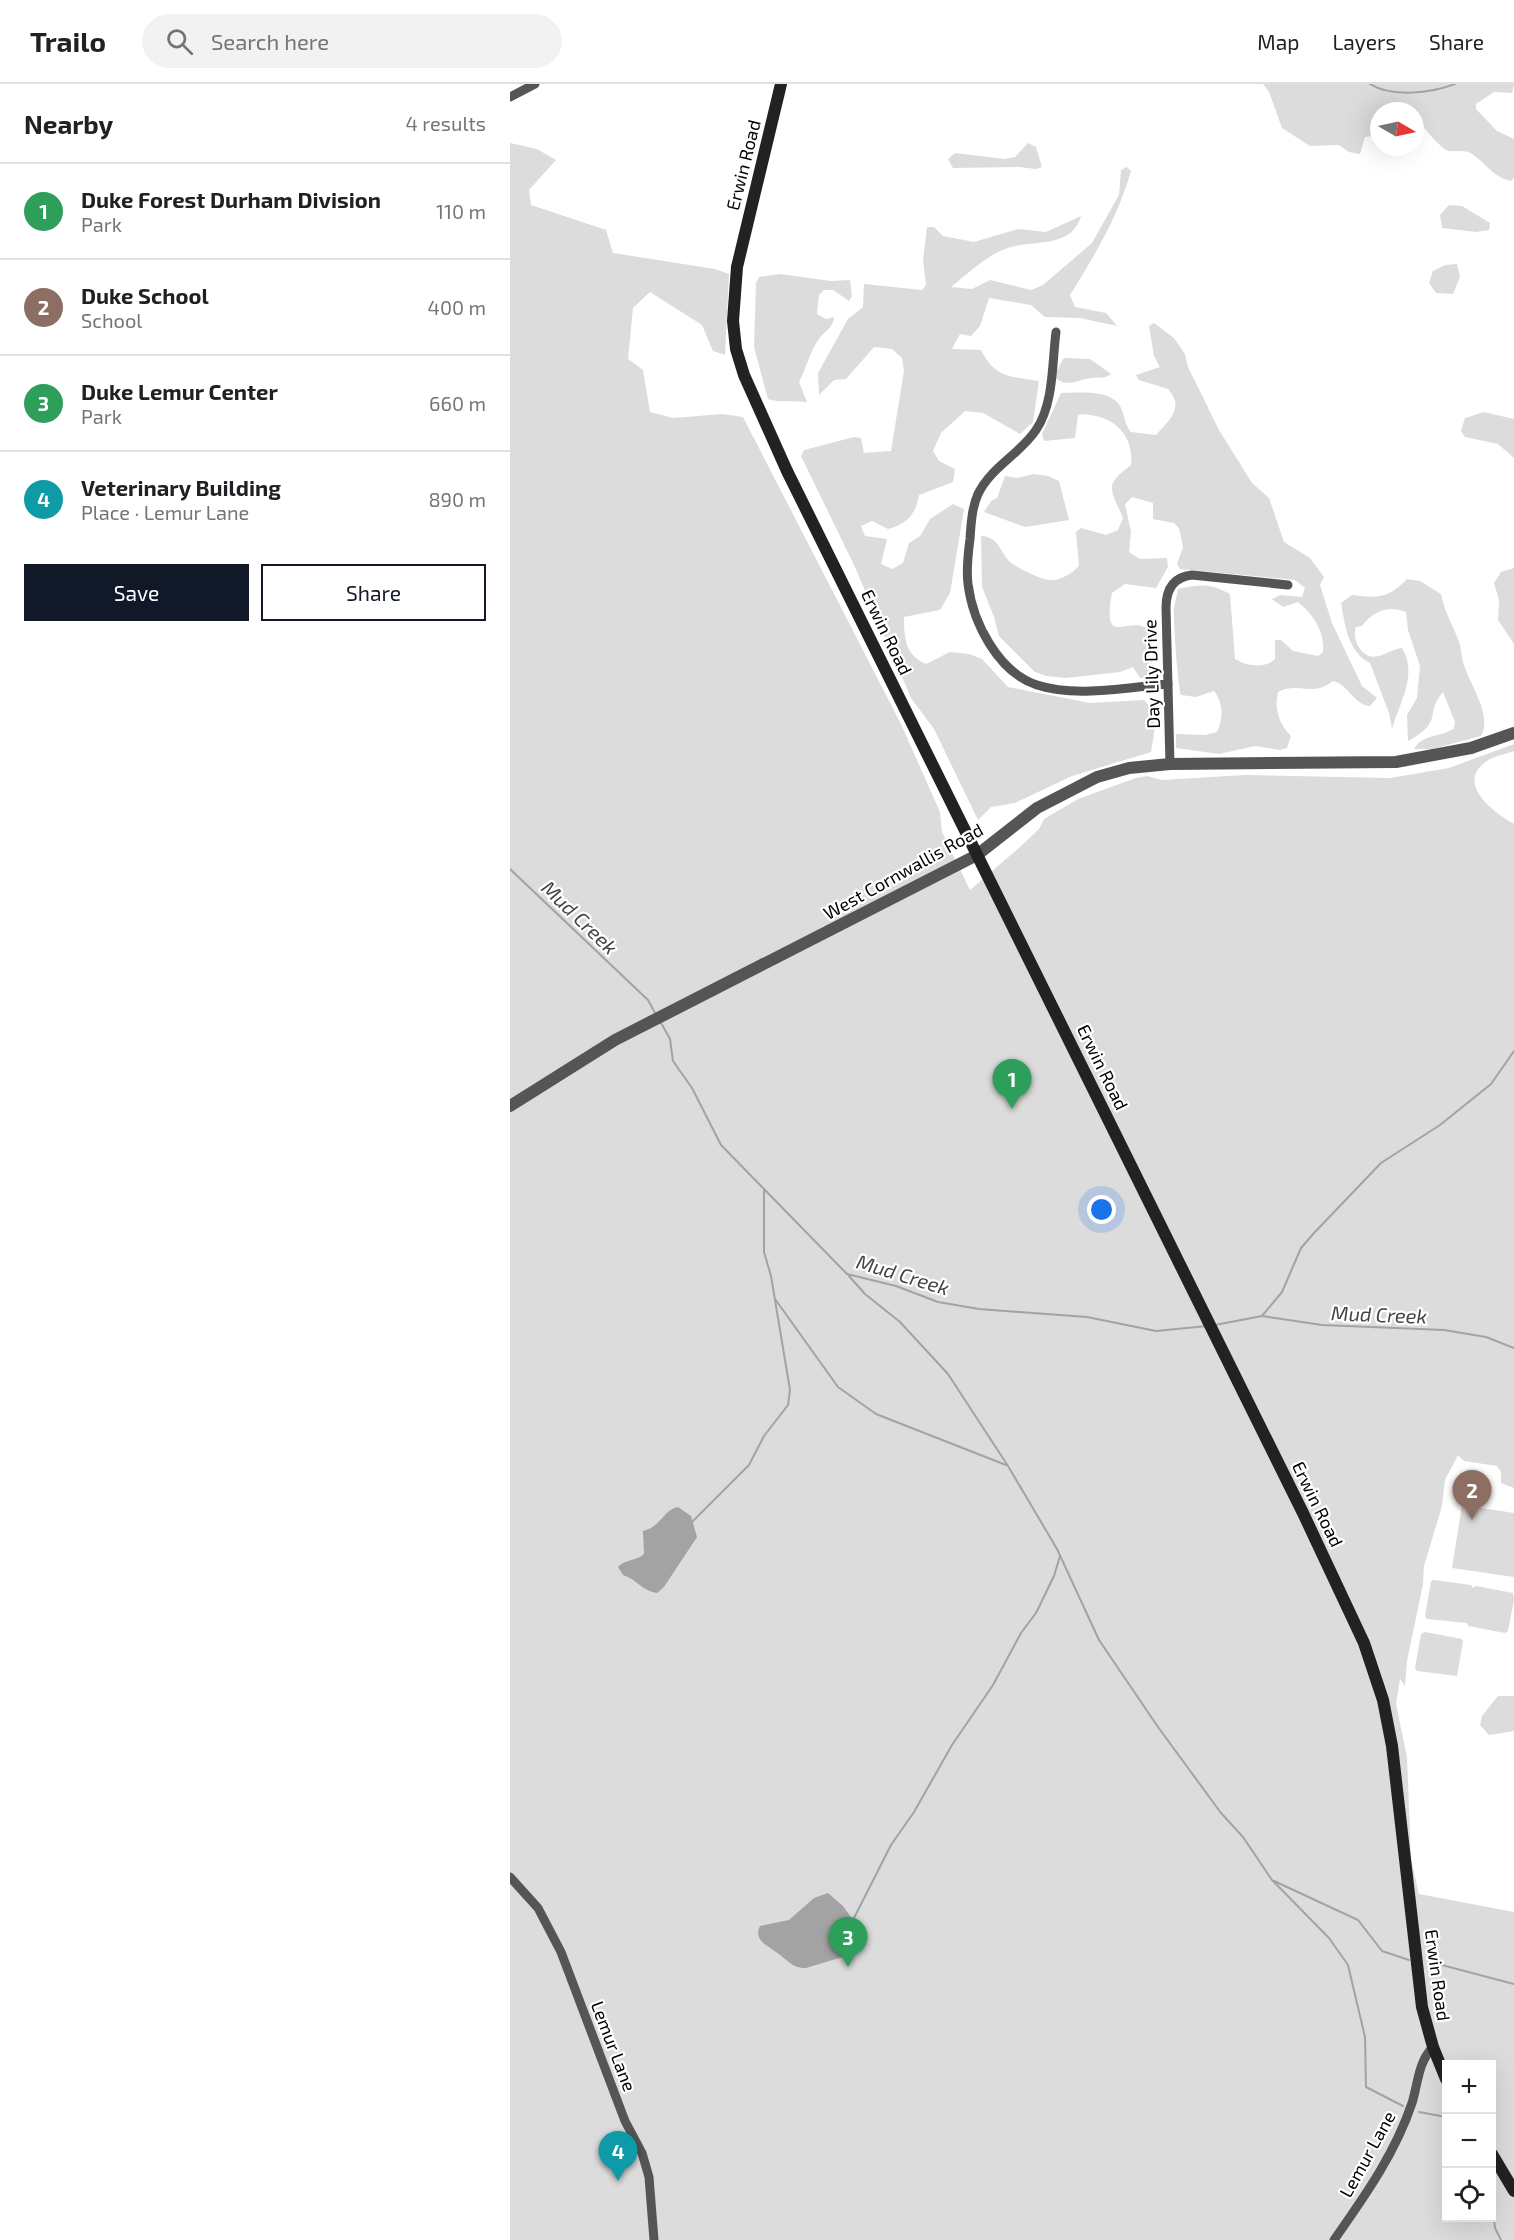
<!DOCTYPE html>
<html lang="en">
<head>
<meta charset="utf-8">
<style>
  body { margin:0; font-family:"Exo 2",sans-serif; background:#f2f2f2; color:#202124 }
  .controls { position:absolute; right:18px; bottom:18px; display:grid; overflow:hidden; border-radius:0px; box-shadow:0 6px 24px #0002 }
  .controls button { width:54px; height:54px; display:grid; place-items:center; padding:0; border:0; border-bottom:2px solid #e0e0e0; background:#fff; color:#202124; font:30px sans-serif }
  .compass { position:absolute; left:860px; top:18px; width:54px; height:54px; border-radius:50%; background:#fff; box-shadow:0 6px 24px #0002; rotate:99deg }
  .you { position:absolute; left:592px; top:1126px; width:21px; height:21px; margin:-15px; border:4px solid #fff; border-radius:50%; background:#1a73e8; box-shadow:0 0 0 9px #1a73e833 }
  .badge { display:grid; place-items:center; width:39px; height:39px; border-radius:50%; background:#111827; color:#fff; font-size:20px; font-weight:700 }
  .pin { position:absolute; translate:-50% -50px; filter:drop-shadow(0 2px 3px #0008) }
  .pin::after { content:''; position:absolute; top:32px; width:21px; height:18px; background:inherit; clip-path:polygon(0 0,100% 0,50% 100%) }
  .list { margin:0; padding:0; list-style:none }
  h2 { display:flex; justify-content:space-between; align-items:center; height:78px; margin:0; padding:0 24px; font-size:26px }
  h2 small { font-size:20px; font-weight:400; color:#757577 }
  .list li { display:grid; grid-template-columns:39px 1fr auto; gap:18px; align-items:center; box-sizing:border-box; height:96px; padding:0 24px; border-top:2px solid #e0e0e0 }
  .list b { display:block; font-size:22px; white-space:nowrap }
  .list p { margin:0; font-size:20px; white-space:nowrap; color:#757577 }
  .list em { font-size:20px; font-style:normal; color:#757577 }
  .actions { display:flex; gap:12px; padding:18px 24px }
  .actions a { flex:1; padding:14px 0; border:2px solid #111827; border-radius:0px; text-align:center; font-size:21px; color:#111827 }
  .actions .main { background:#111827; color:#fff }
  .icon { flex:none; width:33px; height:33px; fill:none; stroke:currentColor; stroke-width:2; stroke-linecap:round; stroke-linejoin:round }
  .map { position:relative; flex:none; width:1004px; height:2156px; overflow:hidden }
  header { display:flex; align-items:center; gap:36px; box-sizing:border-box; height:84px; padding:0 30px; background:#fff; border-bottom:2px solid #e0e0e0 }
  header strong { font-size:28px }
  nav { display:flex; gap:33px; margin-inline-start:auto; font-size:21px }
  .search { width:420px; height:54px; background:#f2f2f2; display:flex; align-items:center; gap:15px; box-sizing:border-box; padding:0 21px; border-radius:33px; color:#757577; font-size:22px }
  main { display:flex }
  aside { flex:1; background:#fff }
  .map>svg:first-child { display:block }
</style>
</head>
<body>
<header>
<strong>Trailo</strong>
<div class="search"><svg class="icon" aria-label="search" viewBox="0 0 24 24"><circle cx="10" cy="10" r="6"/><path d="M15 15l6 6"/></svg>Search here</div>
<nav><a>Map</a><a>Layers</a><a>Share</a></nav>
</header>
<main>
<aside>
<h2>Nearby<small>4 results</small></h2>
<ul class="list">
<li><span class="badge" style="background:#2e9e5b">1</span><div><b>Duke Forest Durham Division</b><p>Park</p></div><em>110 m</em></li>
<li><span class="badge" style="background:#8d6e63">2</span><div><b>Duke School</b><p>School</p></div><em>400 m</em></li>
<li><span class="badge" style="background:#2e9e5b">3</span><div><b>Duke Lemur Center</b><p>Park</p></div><em>660 m</em></li>
<li><span class="badge" style="background:#0f9aa8">4</span><div><b>Veterinary Building</b><p>Place · Lemur Lane</p></div><em>890 m</em></li>
</ul>
<div class="actions"><a class="main">Save</a><a>Share</a></div>
</aside>
<div class="map">
<svg width="1004" height="2156" viewBox="0 0 1004 2156">
  <rect width="100%" height="100%" fill="#fff"/>
  <g fill="#dcdcdc" fill-rule="evenodd">
    <path d="M753,0H1004L1002,9L984,8L966,20V25L987,47L1004,55V94L1001,97C980,92 975,76 958,68C952,66 945,68 939,67C930,65 914,42 905,35V27H869V51L855,53L850,70L839,68L829,61L800,62L772,44L759,8Z"/>
    <path d="M0,59L27,65L46,76L19,106L21,121L96,146L103,169L205,185L219,190L215,271L203,267L192,241L140,208L123,224L118,275L133,286L140,328L163,334L213,330L233,333L391,640L430,728L432,748L460,806L510,763L529,745L534,735L568,715L626,694L637,692L652,696L734,691L880,694L939,684L1004,660V667C996,670 984,672 977,677C944,699 984,729 1004,740V1404L991,1399V1388L987,1382L954,1377L948,1371L935,1396L932,1422L914,1482L913,1500L897,1577L895,1602L890,1595L886,1620L897,1673L901,1775L909,1810L1004,1828V2156H0ZM936,1980H982V2134H936Z"/>
    <path d="M518,59L526,63L532,83L526,85L509,83L443,84L438,75L445,69L495,75L505,73Z"/>
    <path d="M617,83L621,87C607,135 586,169 560,211L565,223L596,229L607,242L570,234L535,233L521,221L479,214L470,242L461,252L450,250L442,265L471,266C486,295 500,292 529,297L523,338L510,350L473,329L455,327L431,349L423,367L429,377L445,385L443,398L409,411C406,430 397,440 378,445L362,437L351,442L355,452L377,455L371,480L382,485L393,479L399,459L410,452L420,435L443,420L454,425L440,509L430,526L394,533C394,554 395,571 416,580L440,568L459,570L472,575L498,603L580,619L634,616C650,631 644,648 641,668L562,692L505,719L481,723L468,736L424,645L401,614L344,481L291,372L294,366L344,353L351,354L354,369L381,367L394,287L392,274L382,265L364,263L336,295L324,296L309,311L308,289L338,235L353,223L354,200L412,206L416,201L413,176L417,143H424L433,152L464,158L508,145L536,148L571,132C561,168 518,153 490,167C473,175 456,191 441,203L462,205L480,196L521,206L533,201L582,159L609,111L611,86Z"/>
    <path d="M939,121L952,122L980,139L979,146L966,148L932,144L930,131Z"/>
    <path d="M947,180L950,193L943,210L926,209L919,199L923,187L935,181Z"/>
    <path d="M270,190L321,197L340,196L342,212L339,217L323,206H314L309,211L307,230L316,235L324,233C323,245 315,246 309,255C300,267 296,285 289,298L297,318C284,316 270,319 258,315L244,263L246,199L249,193Z"/>
    <path d="M644,239L664,254L675,270L678,283L709,346L742,399L759,414L774,458L800,474L814,493L810,501L822,539L852,602L867,614L860,622C844,621 838,600 823,597C802,614 789,597 768,608C764,625 769,640 781,652L777,664L770,666L745,662L709,670L666,664V650L695,651L707,648C713,634 714,620 704,607L686,613L671,611C668,606 663,533 664,524C665,518 667,511 668,505C689,500 701,499 720,510L725,575C736,582 755,585 765,575V556H771L783,567L808,572L813,568C815,548 803,530 788,518L773,523L762,515L771,511L792,513L795,504L785,496L670,485L667,480L673,463L669,444L664,439L643,435V419L622,413L615,420L621,448L619,468L630,475L657,474L658,483L646,504L615,500L602,509C591,568 621,528 640,547L639,591L636,594H630L623,583L610,588L556,594L536,592L525,588L489,552L484,533L472,503L471,452C488,453 489,465 498,476C503,482 532,496 540,496C551,497 562,489 569,482L566,448L571,444L596,451L608,446L613,434C600,404 594,401 621,381C624,356 609,337 586,332C580,331 574,329 568,331L565,354L534,357L532,350L551,309C568,309 600,305 610,322C615,330 614,341 621,348L646,351C659,336 675,324 658,305L629,296L626,291L650,283L644,272L639,242Z"/>
    <path d="M556,274L580,275L601,290C595,295 590,293 582,294C568,295 558,305 544,293L553,275Z"/>
    <path d="M974,328L1004,335V374L988,360L955,353L951,347L955,334Z"/>
    <path d="M524,390L538,392L549,397L559,436L515,443L474,428L481,417L487,414L495,392L507,394Z"/>
    <path d="M1004,484V560L988,536L989,516L984,499L991,488Z"/>
    <path d="M897,495L910,497L931,510C934,527 943,541 949,558C952,566 951,574 954,581C960,601 983,632 971,652L922,665H904C913,649 932,654 944,644L945,638L933,608C914,630 935,637 898,657L897,631L907,614L910,582L898,546L896,528C879,521 863,527 852,542L846,543C841,556 853,577 869,572C877,570 883,565 892,564C908,590 890,618 882,645L879,629L860,579C838,568 835,541 831,519L842,511C867,514 878,515 897,495Z"/>
    <path d="M952,1421L1004,1429V1493L942,1484Z"/>
    <path d="M924,1496L961,1501L963,1504L966,1502L1003,1509L1004,1516L998,1547L995,1549L958,1542L957,1539L917,1535L915,1532L921,1497Z"/>
    <path d="M915,1548L952,1555L953,1558L947,1592L907,1587L905,1584L911,1550Z"/>
    <path d="M988,1612H1004V1647L979,1651L970,1641L972,1632Z"/>
  </g>
  <g fill="#a3a3a3">
    <path d="M168,1423L181,1432L187,1453L154,1503L147,1509C134,1508 126,1495 113,1491L108,1483C115,1475 127,1477 134,1470L133,1447C151,1443 154,1425 168,1423Z"/>
    <path d="M318,1809L333,1822L355,1853L346,1869L296,1884C281,1884 278,1876 266,1868C257,1861 243,1856 250,1842L279,1836L304,1814Z"/>
  </g>
  <g fill="none" stroke-linecap="round" stroke-linejoin="round">
    <g stroke="#a3a3a3" stroke-width="2">
      <path d="M860,0C882,14 921,9 945,0"/>
      <path d="M0,785L138,916L145,929"/>
      <path d="M150,937L160,955L163,977L182,1004L211,1061L337,1190L386,1202L428,1218L469,1225L577,1233L646,1247L697,1242"/>
      <path d="M339,1192L355,1210L390,1238L438,1290L498,1382L547,1465L589,1556L648,1643L711,1729L733,1753L762,1796L819,1854L838,1881L855,1953L856,2003L893,2022"/>
      <path d="M265,1215L328,1303L366,1330L496,1381"/>
      <path d="M752,1232L772,1208L791,1164L804,1149L871,1079L930,1041L981,1000L1004,967"/>
      <path d="M705,1241L752,1232L812,1241L934,1246L976,1253L1004,1264"/>
      <path d="M182,1438L239,1381L254,1352L278,1321L280,1306L261,1192L254,1168V1107"/>
      <path d="M764,1797L848,1836L872,1867L899,1876"/>
      <path d="M343,1836L381,1761L404,1728L442,1661L483,1601L511,1549L526,1529L544,1492L550,1472"/>
      <path d="M928,1880L1004,1900"/>
      <path d="M909,2028L936,2033"/>
      <path d="M982,2116L985,2144L991,2156"/>
    </g>
    <g stroke="#555" stroke-width="9">
      <path d="M0,13L25,0"/>
      <path d="M546,248C542,278 544,320 526,346C510,370 481,383 468,410C462,423 461,440 460,455C458,470 456,485 458,500C463,539 488,588 527,601C567,614 617,603 658,600"/>
      <path d="M660,680L656,524C656,506 663,493 682,491L778,501"/>
      <path d="M0,1793L28,1824L51,1868L115,2037L132,2069L139,2093L144,2156"/>
      <path d="M824,2156C854,2113 885,2070 902,2019C908,2000 908,1978 923,1963"/>
    </g>
    <path stroke="#555" stroke-width="12" d="M0,1022L105,956L467,771L527,724L587,693L619,684L660,680L886,678L961,664L1004,649"/>
    <g stroke="#222" stroke-width="12">
      <path d="M271,0L227,183L223,237L226,265L234,291L277,387L793,1429L854,1559L873,1616L882,1662L912,1923L923,1963L936,1995"/>
      <path d="M982,2070L1004,2107"/>
    </g>
  </g>
  <g text-anchor="middle" dominant-baseline="central" stroke-width="4.5" stroke-linejoin="round" paint-order="stroke">
    <g font-size="18" fill="#000" stroke="#fff">
      <text transform="translate(233 81) rotate(-76)">Erwin Road</text>
      <text transform="translate(377 548) rotate(64)">Erwin Road</text>
      <text transform="translate(641 590) rotate(-92)">Day Lily Drive</text>
      <text transform="translate(393 787) rotate(-29)">West Cornwallis Road</text>
      <text transform="translate(593 983) rotate(64)">Erwin Road</text>
      <text transform="translate(808 1420) rotate(64)">Erwin Road</text>
      <text transform="translate(928 1891) rotate(82)">Erwin Road</text>
      <text transform="translate(104 1962) rotate(69)">Lemur Lane</text>
      <text transform="translate(857 2070) rotate(-61)">Lemur Lane</text>
    </g>
    <g font-size="20" font-style="italic" fill="#444" stroke="#fff">
      <text transform="translate(70 833) rotate(44)">Mud Creek</text>
      <text transform="translate(393 1190) rotate(17)">Mud Creek</text>
      <text transform="translate(869 1230) rotate(2)">Mud Creek</text>
    </g>
  </g>
</svg>
<div class="controls">
<button>+</button>
<button>−</button>
<button><svg class="icon" aria-label="locate" viewBox="0 0 24 24"><circle cx="12" cy="12" r="6"/><path d="M12 2v4M12 18v4M2 12h4M18 12h4"/></svg></button>
</div>
<svg class="compass" viewBox="-18 -18 36 36"><path d="M0-13l5 13h-10z" fill="#e53935"/><path d="M0 13l5-13h-10z" fill="#757577"/></svg>
<div class="you"></div>
<div class="pin badge" style="left:502px;top:1025px;background:#2e9e5b">1</div>
<div class="pin badge" style="left:962px;top:1436px;background:#8d6e63">2</div>
<div class="pin badge" style="left:338px;top:1883px;background:#2e9e5b">3</div>
<div class="pin badge" style="left:108px;top:2097px;background:#0f9aa8">4</div>
</div>
</main>
</body>
</html>
